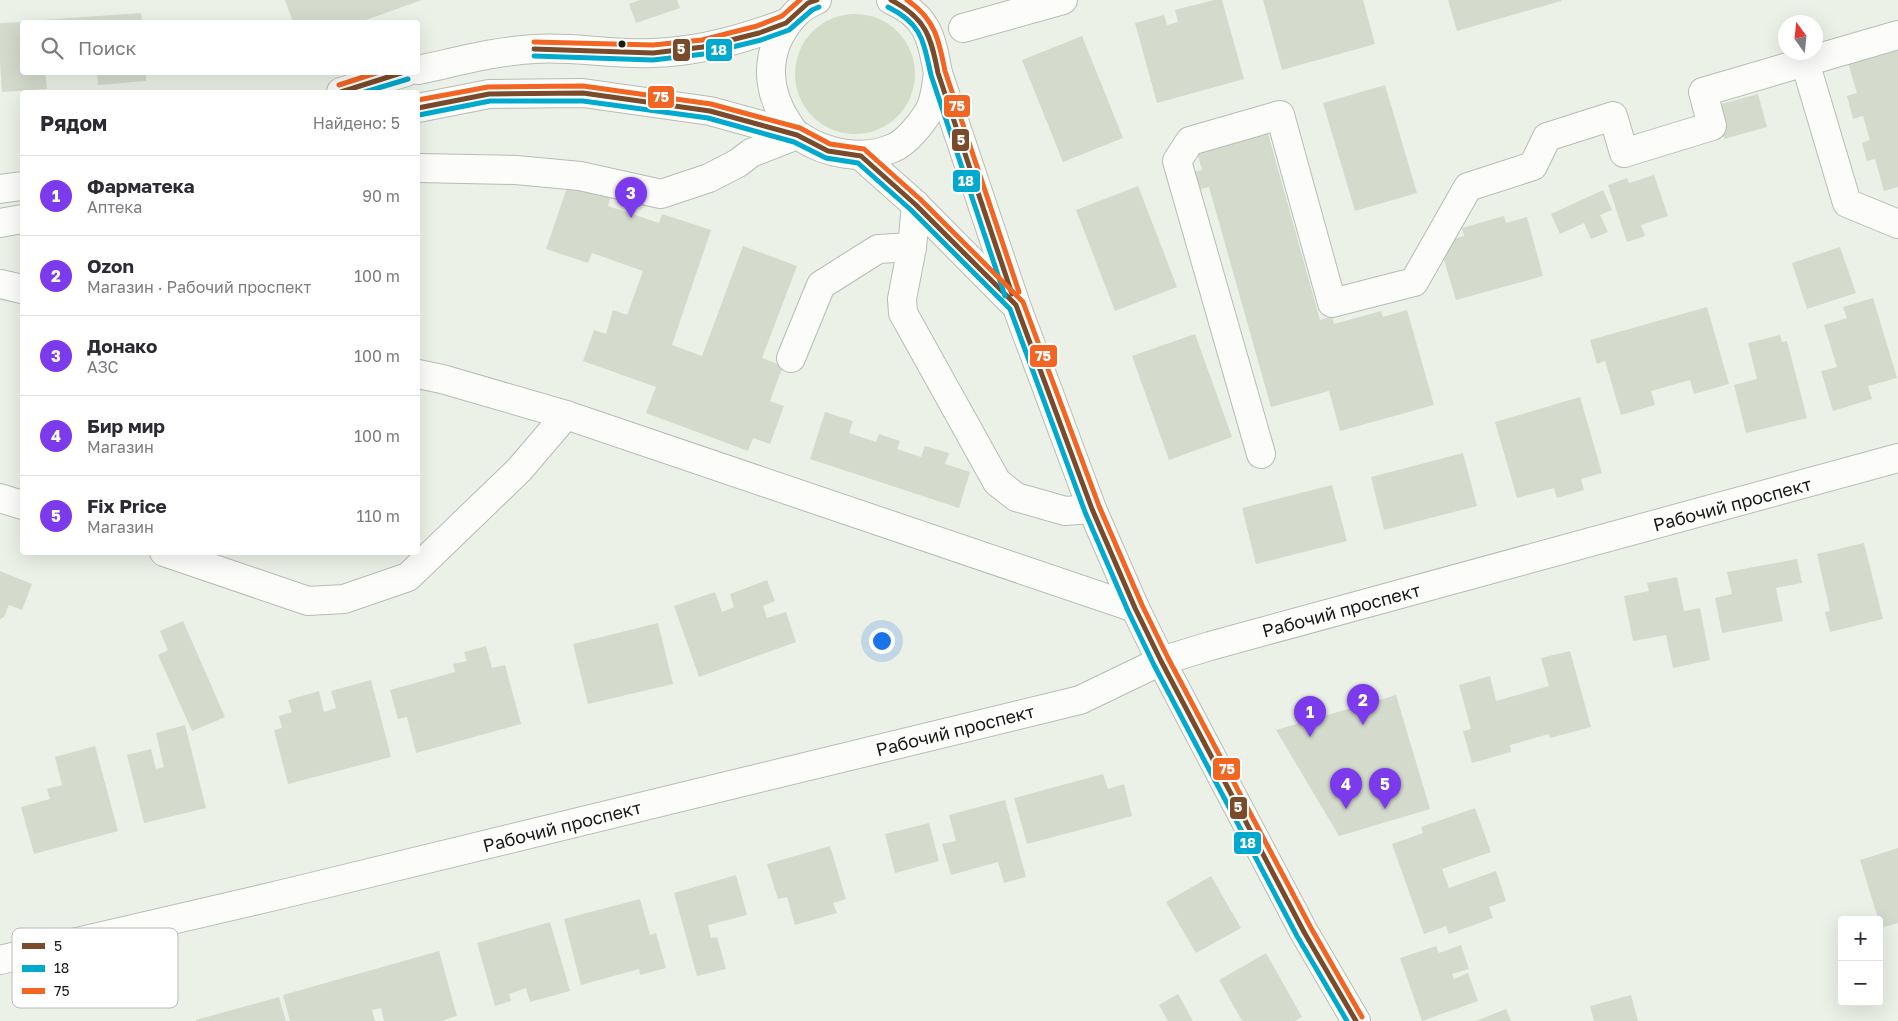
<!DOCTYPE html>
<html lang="ru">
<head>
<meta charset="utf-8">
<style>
  body { margin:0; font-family:"Golos Text",sans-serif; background:#f2f2f3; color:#2b2b33 }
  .controls { position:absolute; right:15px; bottom:15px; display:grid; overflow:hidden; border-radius:5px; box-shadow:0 5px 20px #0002 }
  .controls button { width:45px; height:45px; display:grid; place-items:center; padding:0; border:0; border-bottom:1px solid #e1e1e2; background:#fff; color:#2b2b33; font:25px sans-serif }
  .compass { position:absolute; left:1778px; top:15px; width:45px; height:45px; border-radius:50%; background:#fff; box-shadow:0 5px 20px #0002; rotate:345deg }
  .you { position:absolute; left:881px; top:640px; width:18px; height:18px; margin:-12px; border:4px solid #fff; border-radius:50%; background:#1a73e8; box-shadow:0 0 0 8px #1a73e833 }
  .badge { display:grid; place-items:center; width:32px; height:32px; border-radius:50%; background:#7c3aed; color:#fff; font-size:16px; font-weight:700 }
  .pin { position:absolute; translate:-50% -41px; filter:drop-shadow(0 1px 2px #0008) }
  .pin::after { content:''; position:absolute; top:26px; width:18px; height:15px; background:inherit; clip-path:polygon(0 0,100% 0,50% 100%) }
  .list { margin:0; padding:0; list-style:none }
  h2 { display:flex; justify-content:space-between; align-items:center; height:65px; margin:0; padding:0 20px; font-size:21px }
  h2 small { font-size:16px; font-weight:400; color:#7c7c81 }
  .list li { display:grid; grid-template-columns:32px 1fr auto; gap:15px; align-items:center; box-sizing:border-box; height:80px; padding:0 20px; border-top:1px solid #e1e1e2 }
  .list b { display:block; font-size:19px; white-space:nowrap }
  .list p { margin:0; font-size:16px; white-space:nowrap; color:#7c7c81 }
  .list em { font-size:16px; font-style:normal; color:#7c7c81 }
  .icon { flex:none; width:28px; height:28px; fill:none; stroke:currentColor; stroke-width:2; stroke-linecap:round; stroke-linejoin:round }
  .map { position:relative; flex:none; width:1898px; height:1021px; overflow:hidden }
  .search { position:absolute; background:#fff; box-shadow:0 5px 20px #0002; left:20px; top:20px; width:400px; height:55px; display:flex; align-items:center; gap:12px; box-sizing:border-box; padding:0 18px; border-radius:5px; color:#7c7c81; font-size:19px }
  .panel { position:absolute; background:#fff; box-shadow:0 5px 20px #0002; left:20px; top:90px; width:400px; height:465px; border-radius:5px }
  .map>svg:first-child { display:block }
</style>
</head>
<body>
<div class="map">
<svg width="1898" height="1021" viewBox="0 0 1898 1021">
  <rect width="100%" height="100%" fill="#ecf1e7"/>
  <circle fill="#d3dcc8" cx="855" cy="74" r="60"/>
  <g fill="#d4dacc">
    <path d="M285,0H422L360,22H293Z"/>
    <path d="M640,0H677L680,8L636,23L629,4Z"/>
    <path d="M1214,0H1222L1244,79L1157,103L1135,23L1164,15L1167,25L1178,22L1175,10Z"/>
    <path d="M1263,0H1363L1375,44L1282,70Z"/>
    <path d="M1448,0H1561V1L1457,31Z"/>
    <path d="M141,13L142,22H28V21Z"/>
    <path d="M22,22V72H45L47,89L2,92L0,62V23Z"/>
    <path d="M1082,36L1123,138L1063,162L1022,60Z"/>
    <path d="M1898,48V187L1884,191L1875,159L1867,161L1862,143L1870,140L1863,116L1853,119L1847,96L1857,93L1848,63Z"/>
    <path d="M97,72H146V81L98,85Z"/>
    <path d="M1385,85L1417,193L1355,211L1323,103Z"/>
    <path d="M1758,94L1767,127L1724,139L1714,106Z"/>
    <path d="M1268,133L1320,320L1332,316L1334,324L1381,311L1383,317L1407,310L1434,405L1340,431L1329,391L1271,407L1209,187L1193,191L1188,173L1202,170L1197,153Z"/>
    <path d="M1654,175L1668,216L1641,225L1645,236L1627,242L1608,185L1627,178L1629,183Z"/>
    <path d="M569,182L611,196L608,206L659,223L662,214L711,230L672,345L702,356L743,246L797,266L762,358L783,366L770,401L784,406L770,444L753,438L748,451L646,413L656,387L583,361L594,330L606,334L613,310L627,315L643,271L592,253L588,263L546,249Z"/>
    <path d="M1138,186L1177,287L1115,311L1076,210Z"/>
    <path d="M1603,190L1612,210L1600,215L1608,232L1591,239L1584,223L1560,234L1551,214Z"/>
    <path d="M1504,216L1506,223L1527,217L1543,276L1456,300L1439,243L1464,236L1462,228Z"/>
    <path d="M1840,247L1856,293L1807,309L1792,263Z"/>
    <path d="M1873,298L1897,378L1868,386L1872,399L1833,411L1821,371L1837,367L1824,325L1847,318L1843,307Z"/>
    <path d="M1707,307L1729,384L1694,394L1690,380L1651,391L1655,405L1621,415L1605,361L1597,364L1590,340Z"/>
    <path d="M1195,334L1232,437L1169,460L1132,356Z"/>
    <path d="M1780,335L1782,342L1787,341L1807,418L1746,433L1734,385L1757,379L1748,343Z"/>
    <path d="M1580,397L1602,473L1581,479L1584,490L1557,498L1554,488L1517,498L1495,422Z"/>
    <path d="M825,412L853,421L849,433L876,442L879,434L900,441L897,449L921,457L925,446L949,453L945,464L970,472L959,508L810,459Z"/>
    <path d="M1463,453L1477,506L1384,530L1371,477Z"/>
    <path d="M1332,485L1347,541L1256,564L1242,508Z"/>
    <path d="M1864,543L1883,619L1830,632L1825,612L1830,611L1817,554Z"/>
    <path d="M1797,559L1802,583L1776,588L1783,621L1722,633L1715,598L1732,594L1727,572Z"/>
    <path d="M0,571L32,584L22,610L9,605L4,617L0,619Z"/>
    <path d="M1677,577L1684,611L1700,608L1710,660L1673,668L1666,635L1633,641L1624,596L1649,591L1647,583Z"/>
    <path d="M767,580L775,601L763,606L767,618L786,612L796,642L699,677L674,606L715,592L722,612L734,607L730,594Z"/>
    <path d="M183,621L225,717L192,731L158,655L168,650L160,631Z"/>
    <path d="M658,623L673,684L588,704L573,644Z"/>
    <path d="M486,646L492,668L505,665L521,724L416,753L407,717L398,719L390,690L455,672L453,664L467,661L464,652Z"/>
    <path d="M1570,651L1591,727L1550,738L1549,734L1510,745L1511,752L1472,763L1463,731L1471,729L1459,685L1490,676L1496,701L1549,686L1541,658Z"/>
    <path d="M371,680L391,757L288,784L274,730L282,728L279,716L292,712L288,700L319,691L324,712L336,708L331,691Z"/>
    <path d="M1396,695L1430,809L1339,836L1276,730Z"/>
    <path d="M185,725L206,808L144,823L127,755L151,749L156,769L164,767L156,733Z"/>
    <path d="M95,746L118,831L34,854L21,807L50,799L47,789L62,785L55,757Z"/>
    <path d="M1103,774L1108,789L1124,784L1132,816L1027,844L1014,798Z"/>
    <path d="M1005,800L1026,877L1004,883L998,862L951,875L942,844L956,841L949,815Z"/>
    <path d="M1475,808L1491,852L1442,869L1449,888L1496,871L1506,901L1489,907L1493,918L1449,934L1446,926L1424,934L1392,844L1423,833L1421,827Z"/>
    <path d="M929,823L939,861L895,873L885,834Z"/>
    <path d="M830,846L846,899L833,903L837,913L795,925L787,897L778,899L767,864Z"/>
    <path d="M1898,848V923L1881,928L1860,860Z"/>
    <path d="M736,875L747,915L708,925L711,938L717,937L726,969L697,976L674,893Z"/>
    <path d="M1211,876L1241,928L1196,953L1166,902Z"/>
    <path d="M640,899L650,935L656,933L666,968L640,975L639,969L581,985L564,919Z"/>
    <path d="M550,922L570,991L530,1002L526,988L509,994L511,1001L495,1006L477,943Z"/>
    <path d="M1461,945L1469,969L1452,974L1454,979L1468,973L1478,1001L1422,1021L1400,958L1436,946L1439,953Z"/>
    <path d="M439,951L457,1016L441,1021H384L381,1008L372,1010L375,1021H290L283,995Z"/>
    <path d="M1266,953L1302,1017L1295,1021H1242L1219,980Z"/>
    <path d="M1178,994L1193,1021H1168L1159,1005Z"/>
    <path d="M1631,995L1638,1021H1594L1590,1006Z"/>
    <path d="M279,997L286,1021H196V1020Z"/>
    <path d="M1506,1009L1511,1021H1476Z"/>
  </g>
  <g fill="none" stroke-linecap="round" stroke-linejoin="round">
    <defs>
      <g id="minor">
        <path d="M963,28L1063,0"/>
        <path d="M1898,35L1805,62L1847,203L1898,224"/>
        <path d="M418,168L516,170L580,176L661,194L709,178L738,163L751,153L797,135"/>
        <path d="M916,205L912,247L902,299L903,313L997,482L1016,497L1065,511L1092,509"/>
        <path d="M791,358L821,285L878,249L912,247"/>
        <path d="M1261,454L1177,161L1190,141L1280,115L1332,303L1414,282L1468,187L1533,166L1547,137L1613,116L1624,153L1712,126L1703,92L1805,62"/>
        <path d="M0,498L22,505"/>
        <path d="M164,552L308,601L344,599L408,577L519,470L566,415"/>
        <path d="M0,960L283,894L1080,700L1161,661L1210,646L1898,458"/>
      </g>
      <g id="major">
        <path d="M817,0C798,7 787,22 778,39C765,69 771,99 789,125C792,129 795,134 799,136C826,154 862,161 893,148C906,143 922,123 929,111C935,101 936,85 938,74"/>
        <path d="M891,0C928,16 931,37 938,73L1016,305L1092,509L1135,608L1161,661L1304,932L1356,1021"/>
        <path d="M418,70C456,62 495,51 534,49C573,46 613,55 652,53C698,52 744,39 786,23"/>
        <path d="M341,92L406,72"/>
        <path d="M418,108L489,94L583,93L710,111L797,135"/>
        <path d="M861,156L916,205L1011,301"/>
        <path d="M0,189L22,186"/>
        <path d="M0,223L22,219"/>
        <path d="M0,284L22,289"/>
        <path d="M418,374L442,379L566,415L1135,608"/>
      </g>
    </defs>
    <use href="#minor" stroke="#b8bcb4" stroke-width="30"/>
    <use href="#major" stroke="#b8bcb4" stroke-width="30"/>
    <use href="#minor" stroke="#fcfdfb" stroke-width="28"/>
    <use href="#major" stroke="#fcfdfb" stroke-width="28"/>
    <defs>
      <g id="bus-1">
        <path d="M891,0C926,18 931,37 938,73L1012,294"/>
        <path d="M534,49L653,53L703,47L759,33L786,23L808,3L817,0"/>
        <path d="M341,92L404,72"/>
        <path d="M418,108L489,94L583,93L710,111L797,135L828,151L861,156L916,205L1016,305L1092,509L1135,608L1161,661L1304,932L1356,1021"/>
      </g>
      <g id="bus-2">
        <path d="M888,7C922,24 923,40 931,75L1005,296"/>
        <path d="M534,56L653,60L704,54L761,40L789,30L812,10L819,7"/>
        <path d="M365,92L408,79"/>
        <path d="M419,115L490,101H583L708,118L794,142L826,158L858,163L911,210L1010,309L1085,512L1128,611L1154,665L1297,936L1347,1021"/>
      </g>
      <g id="bus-3">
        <path d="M907,0C935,19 939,40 945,71L1019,292"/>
        <path d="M534,42L653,45L702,40L757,26L782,16L800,0"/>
        <path d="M339,85L379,72"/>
        <path d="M418,100L488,87L583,86L711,104L800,128L830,144L864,149L921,200L1023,302L1099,506L1142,605L1168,658L1311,928L1362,1017"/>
      </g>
    </defs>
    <use href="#bus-1" stroke="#fff" stroke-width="9"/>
    <use href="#bus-2" stroke="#fff" stroke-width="9"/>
    <use href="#bus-3" stroke="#fff" stroke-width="9"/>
    <use href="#bus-1" stroke="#7a4b2a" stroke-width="5"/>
    <use href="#bus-2" stroke="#00a9ce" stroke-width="5"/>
    <use href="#bus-3" stroke="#f26522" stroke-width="5"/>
  </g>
  <circle fill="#181b14" stroke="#fff" stroke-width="2" cx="622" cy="44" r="4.5"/>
  <g text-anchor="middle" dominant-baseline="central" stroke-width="4" stroke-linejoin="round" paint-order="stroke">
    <g font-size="18" fill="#181b14" stroke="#fff">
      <text transform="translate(1732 504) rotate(-15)">Рабочий проспект</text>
      <text transform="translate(1341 610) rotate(-15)">Рабочий проспект</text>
      <text transform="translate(955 730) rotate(-14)">Рабочий проспект</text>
      <text transform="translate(562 826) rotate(-14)">Рабочий проспект</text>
    </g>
  </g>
  <rect x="12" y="928" width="166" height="80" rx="8" fill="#fff" stroke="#babbb8" stroke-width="1"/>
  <rect x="22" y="943" width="23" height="6" fill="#7a4b2a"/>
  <rect x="22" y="965" width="23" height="7" fill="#00a9ce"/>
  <rect x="22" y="988" width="23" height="6" fill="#f26522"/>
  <g font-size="14" fill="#181b14">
    <text x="54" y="951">5</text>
    <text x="54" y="973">18</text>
    <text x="54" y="996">75</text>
  </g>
  <g stroke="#fff" stroke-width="2">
    <rect x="672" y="38" width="19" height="24" rx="5" fill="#7a4b2a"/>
    <rect x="705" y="38" width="28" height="24" rx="5" fill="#00a9ce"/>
    <rect x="647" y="85" width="28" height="24" rx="5" fill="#f26522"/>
    <rect x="943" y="94" width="28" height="24" rx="5" fill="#f26522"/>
    <rect x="951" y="128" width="19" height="24" rx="5" fill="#7a4b2a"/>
    <rect x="952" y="169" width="29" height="24" rx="5" fill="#00a9ce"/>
    <rect x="1029" y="344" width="29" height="24" rx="5" fill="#f26522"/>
    <rect x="1212" y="757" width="29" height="24" rx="5" fill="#f26522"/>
    <rect x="1229" y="796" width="19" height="24" rx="5" fill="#7a4b2a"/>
    <rect x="1233" y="831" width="29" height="24" rx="5" fill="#00a9ce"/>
  </g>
  <g font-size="14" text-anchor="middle" font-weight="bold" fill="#fff">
    <text x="681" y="54">5</text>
    <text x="719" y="55">18</text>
    <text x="661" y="102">75</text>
    <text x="957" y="111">75</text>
    <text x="961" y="145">5</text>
    <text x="966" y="186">18</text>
    <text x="1043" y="361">75</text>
    <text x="1227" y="774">75</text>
    <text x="1238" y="812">5</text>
    <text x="1248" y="848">18</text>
  </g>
</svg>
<div class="controls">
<button>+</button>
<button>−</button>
</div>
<svg class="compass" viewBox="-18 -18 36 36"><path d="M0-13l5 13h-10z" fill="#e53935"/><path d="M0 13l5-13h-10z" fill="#7c7c81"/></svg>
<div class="you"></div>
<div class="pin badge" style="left:1310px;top:737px">1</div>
<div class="pin badge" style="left:1363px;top:725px">2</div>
<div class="pin badge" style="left:631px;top:218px">3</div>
<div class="pin badge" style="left:1346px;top:809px">4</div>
<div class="pin badge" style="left:1385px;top:809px">5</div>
<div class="search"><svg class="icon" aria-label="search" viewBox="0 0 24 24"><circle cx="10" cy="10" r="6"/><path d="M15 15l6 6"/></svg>Поиск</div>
<section class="panel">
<h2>Рядом<small>Найдено: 5</small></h2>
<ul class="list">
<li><span class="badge">1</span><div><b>Фарматека</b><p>Аптека</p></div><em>90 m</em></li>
<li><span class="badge">2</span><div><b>Ozon</b><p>Магазин · Рабочий проспект</p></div><em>100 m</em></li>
<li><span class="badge">3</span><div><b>Донако</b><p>АЗС</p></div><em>100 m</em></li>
<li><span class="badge">4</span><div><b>Бир мир</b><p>Магазин</p></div><em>100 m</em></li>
<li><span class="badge">5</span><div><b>Fix Price</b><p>Магазин</p></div><em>110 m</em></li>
</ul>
</section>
</div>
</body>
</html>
